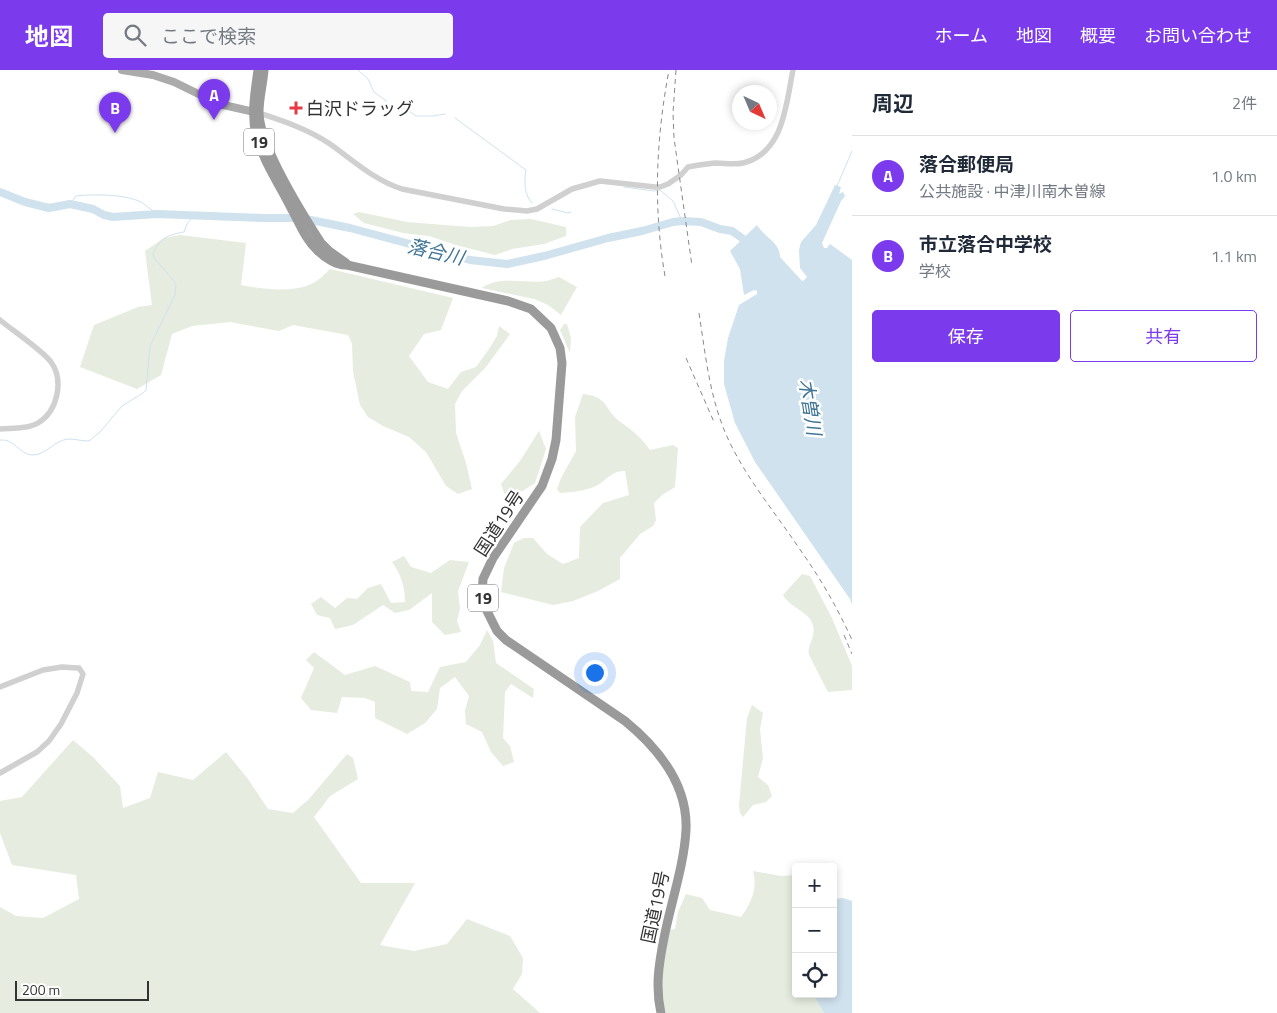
<!DOCTYPE html>
<html lang="ja">
<head>
<meta charset="utf-8">
<style>
  body { margin:0; font-family:"Titillium Web","Noto Sans JP",sans-serif; background:#f6f6f7; color:#1f2937 }
  .controls { position:absolute; right:15px; bottom:15px; display:grid; overflow:hidden; border-radius:5px; box-shadow:0 2px 8px #0003 }
  .controls button { width:45px; height:45px; display:grid; place-items:center; padding:0; border:0; border-bottom:1px solid #e0e1e3; background:#fff; color:#1f2937; font:25px sans-serif }
  .compass { position:absolute; left:732px; top:15px; width:45px; height:45px; border-radius:50%; background:#fff; box-shadow:0 2px 8px #0003; rotate:136deg }
  .scale { position:absolute; left:15px; bottom:12px; width:134px; box-sizing:border-box; padding-left:5px; border:2px solid #333; border-top:0; font-size:14px; line-height:18px; white-space:nowrap; color:#333; -webkit-text-stroke:4px #fff; paint-order:stroke }
  .you { position:absolute; left:594px; top:602px; width:18px; height:18px; margin:-12px; border:4px solid #fff; border-radius:50%; background:#1a73e8; box-shadow:0 0 0 8px #1a73e833 }
  .badge { display:grid; place-items:center; width:32px; height:32px; border-radius:50%; background:#7c3aed; color:#fff; font-size:16px; font-weight:700 }
  .pin { position:absolute; translate:-50% -41px; filter:drop-shadow(0 1px 2px #0008) }
  .pin::after { content:''; position:absolute; top:26px; width:18px; height:15px; background:inherit; clip-path:polygon(0 0,100% 0,50% 100%) }
  .list { margin:0; padding:0; list-style:none }
  h2 { display:flex; justify-content:space-between; align-items:center; height:65px; margin:0; padding:0 20px; font-size:21px }
  h2 small { font-size:16px; font-weight:400; color:#747a83 }
  .list li { display:grid; grid-template-columns:32px 1fr auto; gap:15px; align-items:center; box-sizing:border-box; height:80px; padding:0 20px; border-top:1px solid #e0e1e3 }
  .list b { display:block; font-size:19px; white-space:nowrap }
  .list p { margin:0; font-size:16px; white-space:nowrap; color:#747a83 }
  .list em { font-size:16px; font-style:normal; color:#747a83 }
  .actions { display:flex; gap:10px; padding:15px 20px }
  .actions a { flex:1; padding:11px 0; border:1px solid #7c3aed; border-radius:5px; text-align:center; font-size:18px; color:#7c3aed }
  .actions .main { background:#7c3aed; color:#fff }
  .icon { flex:none; width:28px; height:28px; fill:none; stroke:currentColor; stroke-width:2; stroke-linecap:round; stroke-linejoin:round }
  .map { position:relative; flex:none; width:852px; height:943px; overflow:hidden }
  header { display:flex; align-items:center; gap:30px; box-sizing:border-box; height:70px; padding:0 25px; background:#7c3aed; color:#fff }
  header strong { font-size:24px }
  nav { display:flex; gap:28px; margin-inline-start:auto; font-size:18px }
  .search { width:350px; height:45px; background:#f6f6f7; display:flex; align-items:center; gap:12px; box-sizing:border-box; padding:0 18px; border-radius:5px; color:#747a83; font-size:19px }
  main { display:flex }
  aside { flex:1; background:#fff }
  .map>svg:first-child { display:block }
</style>
</head>
<body>
<header>
<strong>地図</strong>
<div class="search"><svg class="icon" aria-label="search" viewBox="0 0 24 24"><circle cx="10" cy="10" r="6"/><path d="M15 15l6 6"/></svg>ここで検索</div>
<nav><a>ホーム</a><a>地図</a><a>概要</a><a>お問い合わせ</a></nav>
</header>
<main>
<div class="map">
<svg width="852" height="943" viewBox="0 0 852 943">
  <rect width="100%" height="100%" fill="#fff"/>
  <g fill="#e6ecdf">
    <path d="M359,142L407,152L444,155L471,157L493,156L511,150L531,149L566,157V166L544,174L512,179L495,185L456,175L429,166L403,163L364,153L353,144Z"/>
    <path d="M180,165L246,173L241,215C261,219 292,223 311,214C318,211 324,205 330,199L453,228L441,260L424,264L409,286L428,312L448,319L461,302L476,297L489,279L497,266L499,256L510,264L486,297L462,321L455,334L456,363L466,393L472,419L458,424L446,416L426,382L409,367L383,356L368,347L360,335L353,301L352,274L348,265L293,255L279,261L230,252L192,256L172,264L161,305L137,319L80,297L94,255L138,237L152,235L145,181L164,168Z"/>
    <path d="M559,207L577,217L561,245L548,235L534,229L482,218C498,205 529,214 547,211C551,210 555,208 559,207Z"/>
    <path d="M564,254H567L571,268L570,283L560,260Z"/>
    <path d="M583,324C609,327 604,339 619,351C632,360 641,367 650,380L673,375L678,378L675,417L662,425L654,433L656,450L653,456L640,464L620,488V509L598,521L573,531L553,535L501,522L504,498L514,473L524,468H533L547,484L563,494L579,488L580,457L603,433L629,425L625,401C610,401 608,410 596,416C584,421 573,422 560,423L557,419L561,408L576,381L575,347Z"/>
    <path d="M539,361L546,379L535,413L507,431L501,414L520,391Z"/>
    <path d="M404,486L411,497L431,503L450,490L469,492L458,521L460,539L457,551L461,562L445,565L432,552V523L409,540L395,543L383,535L353,555L335,559L330,548L317,545L311,534L321,527L335,538L347,528L357,529L368,518L381,514L391,533L405,532C405,517 401,504 392,492Z"/>
    <path d="M802,504L810,506L832,548L852,596V620L828,622L809,585C807,574 816,569 813,555C810,542 789,537 783,525Z"/>
    <path d="M487,560L493,571L496,593L534,619L533,628L511,614L505,622L503,668L510,676L514,692L503,696L491,682L482,662L466,654L465,641L469,626L455,607L440,618L437,639L425,653L407,664L375,648V632L365,628L342,627L337,643L311,640L301,628L314,598L306,590L314,582L345,605L375,596L410,612L411,621L428,622L440,597L466,592L480,575Z"/>
    <path d="M752,635L763,643L760,659L763,688L758,707L768,715L772,726L766,732L753,735L743,747L740,743L739,735L747,648Z"/>
    <path d="M73,670L93,687L120,716L123,738L150,728L158,702L193,710L226,682L248,709L268,739L293,743L309,729L347,684L353,688L358,709L330,726L314,747L361,813H415L380,875L414,881L447,874L467,849L510,866L523,888L522,904L513,919L540,943H0V837L16,846L43,848L79,829L76,805L12,795L0,763V731L22,727Z"/>
    <path d="M753,801L781,806L796,805V924H813L824,943H666L661,920L663,889L669,860L675,859L678,842L686,824L702,828L710,840L741,847C751,833 758,819 753,801Z"/>
  </g>
  <g fill="#cfe2ee">
    <path d="M835,115L841,117L839,124L843,122L845,126L841,131L822,173L824,178H827L830,174L852,190V535L850,529L755,392L735,353L724,314V291L728,268L739,235L757,224V221L754,220L744,225L740,199L730,181L757,155C765,168 780,172 780,187L802,211L804,210L807,207L800,198L799,180L801,172L816,155Z"/>
    <path d="M843,828L852,831V943H824L813,924H833V829Z"/>
  </g>
  <g fill="none" stroke-linecap="round" stroke-linejoin="round">
    <g stroke="#cfe2ee" stroke-width="1">
      <path d="M358,0L368,9L374,22L385,30L392,40L405,38L416,46H433L445,44"/>
      <path d="M455,48L526,100C524,111 524,125 532,133"/>
      <path d="M837,116L852,81"/>
      <path d="M624,117L654,121L660,120L673,131L682,151"/>
      <path d="M70,134L76,126C94,124 125,124 141,132C146,136 152,140 157,144"/>
      <path d="M552,139L568,143L571,142"/>
      <path d="M0,370C14,368 19,384 32,385C45,386 55,370 68,369C75,369 82,371 89,371L101,361L122,336L143,323L146,320L150,276L175,225L176,215L174,211L154,188L153,184C160,168 167,165 184,162L187,154L194,146"/>
    </g>
    <path stroke="#cfe2ee" stroke-width="8" d="M0,122L25,132L49,138L70,134L93,139L104,145L113,147L157,144L264,148H301L350,158L470,190L507,194L544,186L608,168L642,161L673,152L682,151L701,152L720,159L732,161L742,168L748,176"/>
    <g stroke="#d0d0d0" stroke-width="5.5">
      <path d="M259,43C283,51 308,59 330,74C354,91 374,110 402,119L504,139L527,141L537,139L572,119L600,111L655,117H660L668,114L681,105L688,97C697,95 706,94 715,93C724,93 734,95 743,93C784,83 786,34 793,0"/>
      <path d="M0,250C13,261 41,279 51,292C64,310 58,341 38,353C28,359 12,358 0,359"/>
      <path d="M0,617L43,600L62,597L77,598H79L83,604L77,623L61,654L49,671L37,682L0,703"/>
    </g>
    <path stroke="#ababab" stroke-width="8" d="M122,0L153,5L174,12L219,34L259,43"/>
    <g stroke="#9a9a9a" stroke-width="9">
      <path d="M258,0C255,22 251,43 256,65C263,91 279,114 291,138C299,152 305,169 317,180C325,188 337,196 347,195L508,231L531,239L551,258L560,278L562,293L556,370L552,389L542,416L493,488L483,509L482,525L486,539L497,561L506,570L625,651C658,678 688,715 686,760C684,796 671,832 664,868C659,893 655,917 661,943"/>
      <path d="M264,0C263,14 259,28 259,42C259,75 303,145 321,173L329,181L346,193"/>
    </g>
    <g stroke="#888" stroke-width="1" stroke-dasharray="5 4" stroke-linecap="butt">
      <path d="M676,0L673,43L674,68L692,196"/>
      <path d="M665,206C653,137 656,69 669,0"/>
      <path d="M699,243C706,288 710,332 730,373C749,412 777,445 801,481C821,509 838,539 852,570"/>
      <path d="M686,288L714,352"/>
      <path d="M844,565L852,584"/>
    </g>
  </g>
  <path fill="#e63946" stroke="#fff" stroke-width="2" d="M293.5 30.5h5v5h5v5h-5v5h-5v-5h-5v-5h5z"/>
  <g text-anchor="middle" dominant-baseline="central" stroke-width="5" stroke-linejoin="round" paint-order="stroke">
    <g fill="#fff" stroke="#707070" stroke-width="1">
      <rect x="244" y="58.5" width="30" height="27" rx="4"/>
      <rect x="468" y="514.5" width="30" height="27" rx="4"/>
    </g>
    <g font-size="16" font-weight="bold" fill="#333">
      <text x="259" y="72">19</text>
      <text x="483" y="528">19</text>
    </g>
    <g font-size="18" fill="#333" stroke="#fff" text-anchor="start">
      <text x="306" y="38">白沢ドラッグ</text>
    </g>
    <g font-size="18" fill="#333" stroke="#fff">
      <text transform="translate(499 453) rotate(-57)">国道19号</text>
      <text transform="translate(655 837) rotate(-78)">国道19号</text>
    </g>
    <g font-size="19" font-style="italic" fill="#3f7597" stroke="#fff">
      <text transform="translate(436 181) rotate(13)">落合川</text>
      <text transform="translate(811 337) rotate(81)">木曽川</text>
    </g>
  </g>
</svg>
<div class="controls">
<button>+</button>
<button>−</button>
<button><svg class="icon" aria-label="locate" viewBox="0 0 24 24"><circle cx="12" cy="12" r="6"/><path d="M12 2v4M12 18v4M2 12h4M18 12h4"/></svg></button>
</div>
<svg class="compass" viewBox="-18 -18 36 36"><path d="M0-13l5 13h-10z" fill="#e53935"/><path d="M0 13l5-13h-10z" fill="#747a83"/></svg>
<div class="scale">200 m</div>
<div class="you"></div>
<div class="pin badge" style="left:214px;top:50px">A</div>
<div class="pin badge" style="left:115px;top:63px">B</div>
</div>
<aside>
<h2>周辺<small>2件</small></h2>
<ul class="list">
<li><span class="badge">A</span><div><b>落合郵便局</b><p>公共施設 · 中津川南木曽線</p></div><em>1.0 km</em></li>
<li><span class="badge">B</span><div><b>市立落合中学校</b><p>学校</p></div><em>1.1 km</em></li>
</ul>
<div class="actions"><a class="main">保存</a><a>共有</a></div>
</aside>
</main>
</body>
</html>
